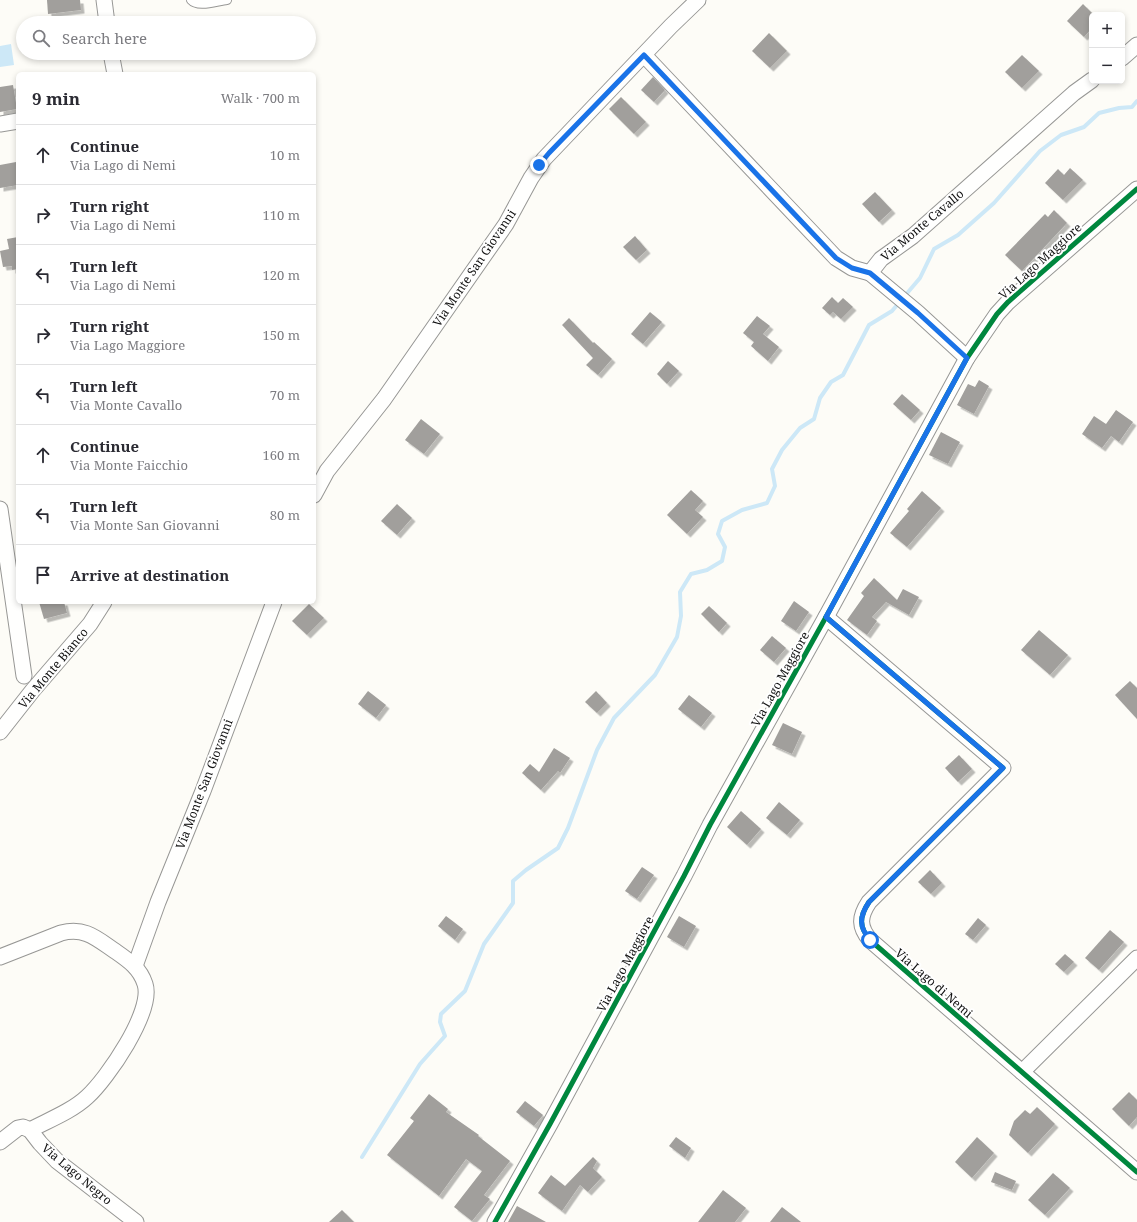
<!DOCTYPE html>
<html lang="en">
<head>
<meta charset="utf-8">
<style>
  body { margin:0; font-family:"Noto Serif",serif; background:#f7f7f7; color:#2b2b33 }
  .controls { position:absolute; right:12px; top:12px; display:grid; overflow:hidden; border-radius:6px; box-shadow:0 2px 6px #0003 }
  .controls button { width:36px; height:36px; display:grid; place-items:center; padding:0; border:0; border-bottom:1px solid #e1e1e2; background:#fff; color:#2b2b33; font:20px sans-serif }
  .stop { position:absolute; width:12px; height:12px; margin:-9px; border:3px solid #1a73e8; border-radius:50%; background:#fff }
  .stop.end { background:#1a73e8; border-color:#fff; box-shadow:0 1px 4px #0008 }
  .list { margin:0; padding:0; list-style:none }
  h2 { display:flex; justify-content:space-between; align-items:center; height:52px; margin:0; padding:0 16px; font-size:17px }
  h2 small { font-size:13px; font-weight:400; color:#7c7c81 }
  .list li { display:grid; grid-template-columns:26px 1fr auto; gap:12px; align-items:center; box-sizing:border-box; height:60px; padding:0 16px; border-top:1px solid #e1e1e2 }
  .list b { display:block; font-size:15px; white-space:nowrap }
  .list p { margin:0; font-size:13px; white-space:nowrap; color:#7c7c81 }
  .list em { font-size:13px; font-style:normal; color:#7c7c81 }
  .icon { flex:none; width:22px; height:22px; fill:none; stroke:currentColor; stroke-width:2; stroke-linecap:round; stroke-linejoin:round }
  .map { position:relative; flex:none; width:1137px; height:1222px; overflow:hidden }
  .search { position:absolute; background:#fff; box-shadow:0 2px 6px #0003; left:16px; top:16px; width:300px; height:44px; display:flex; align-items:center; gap:10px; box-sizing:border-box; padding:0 14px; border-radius:22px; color:#7c7c81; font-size:15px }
  .panel { position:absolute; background:#fff; box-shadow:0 2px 6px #0003; left:16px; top:72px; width:300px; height:532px; border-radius:6px }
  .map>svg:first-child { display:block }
</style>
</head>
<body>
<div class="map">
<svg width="1137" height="1222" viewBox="0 0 1137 1222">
  <defs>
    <filter id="shadow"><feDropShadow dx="3.5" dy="3.5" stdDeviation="0" flood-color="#0004"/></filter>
  </defs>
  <rect width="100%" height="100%" fill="#fdfcf7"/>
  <path fill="#cde8f7" d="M11,44L14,65L0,67V46Z"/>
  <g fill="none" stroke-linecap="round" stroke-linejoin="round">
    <path stroke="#cde8f7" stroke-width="4" d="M362,1157L420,1064L445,1036L440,1022L441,1014L465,991L484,944L513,903V881L526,870L558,848L568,828L597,750L614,718L655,675L677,637L681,616L680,592L691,574L707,570L722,561L725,547L718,534L722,521L742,510L767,503L775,486L772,469L782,450L800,428L814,419L820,398L831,382L843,375L869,325L892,311L920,278L934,249L958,235L994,203L1040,151L1061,135L1084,127L1099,113L1119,108L1132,107L1137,101"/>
  </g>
  <g fill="#a19f9c" filter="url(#shadow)">
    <path d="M47,0H80L81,10L48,14Z"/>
    <path d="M1083,4L1092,13V28L1084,37L1067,21Z"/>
    <path d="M769,33L787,51L770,68L752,51Z"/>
    <path d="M1022,55L1039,71L1022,88L1005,72Z"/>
    <path d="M653,77L665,90L654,102L641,90Z"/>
    <path d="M13,85L17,109L0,112V87Z"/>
    <path d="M621,97L646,122L634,134L609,109Z"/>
    <path d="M16,162L18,185L0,188V165Z"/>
    <path d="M1070,168L1083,180L1063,200L1045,183L1058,169L1064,175Z"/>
    <path d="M875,192L892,210L879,222L862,204Z"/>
    <path d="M1054,210L1067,223L1022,271L1005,255L1045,214L1048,217Z"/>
    <path d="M635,236L647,250L636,260L623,247Z"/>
    <path d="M18,237V269L12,270V266L3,267L0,251L9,249L7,239Z"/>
    <path d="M832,297L838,303L843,298L853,307L841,319L833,312L830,315L822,308Z"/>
    <path d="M650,312L662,322L643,344L631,334Z"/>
    <path d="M757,316L770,326L763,334L779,347L768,361L751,346L754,342L743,333Z"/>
    <path d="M569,318L593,343L594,342L612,359L598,375L586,365L593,358L562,325Z"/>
    <path d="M668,361L679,371L667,384L657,374Z"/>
    <path d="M979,380L989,386L974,414L957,405L968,384L975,387Z"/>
    <path d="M902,394L920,410L911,420L893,404Z"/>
    <path d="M1116,410L1133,422L1119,442L1111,436L1102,448L1082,434L1094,416L1106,424Z"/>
    <path d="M421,419L440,434L424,454L405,440Z"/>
    <path d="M941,432L960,442L948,464L929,455Z"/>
    <path d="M691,490L703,501L695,510L703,517L687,534L667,515Z"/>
    <path d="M922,491L941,508L907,547L890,533L909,511L907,509Z"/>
    <path d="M397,504L412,518L397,535L381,521Z"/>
    <path d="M874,578L897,600L903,589L919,597L909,615L886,602L872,617L877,621L867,635L847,620L864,596L861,593Z"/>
    <path d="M794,601L809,612L796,631L781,621Z"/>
    <path d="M39,602H64L67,613L44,619Z"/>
    <path d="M309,604L324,618L307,635L292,621Z"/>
    <path d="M709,606L727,623L719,632L701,614Z"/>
    <path d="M1039,630L1068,655L1050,675L1021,650Z"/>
    <path d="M772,636L786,648L774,662L760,650Z"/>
    <path d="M1130,681L1137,688V719L1115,695Z"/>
    <path d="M368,691L386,705L376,718L358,704Z"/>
    <path d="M596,691L607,703L597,713L585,702Z"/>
    <path d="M689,695L712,713L701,727L678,709Z"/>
    <path d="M783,723L802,732L792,754L772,745Z"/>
    <path d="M554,748L570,758L560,773L558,771L541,790L522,773L530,764L539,772Z"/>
    <path d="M959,755L972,769L958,782L945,768Z"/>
    <path d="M779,802L800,820L787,835L766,818Z"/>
    <path d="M741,811L761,829L747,845L727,827Z"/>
    <path d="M642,867L654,875L637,899L625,891Z"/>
    <path d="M930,870L942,883L931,894L918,882Z"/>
    <path d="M446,916L463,929L455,940L438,926Z"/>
    <path d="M679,916L696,926L684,947L667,937Z"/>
    <path d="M978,918L986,925L973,940L965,934Z"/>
    <path d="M1110,930L1124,942L1099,970L1085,958Z"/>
    <path d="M1065,954L1074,962L1064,972L1055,964Z"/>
    <path d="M1129,1092L1137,1100V1117L1129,1126L1112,1109Z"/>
    <path d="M429,1094L448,1109L446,1112L479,1135L478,1136L510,1161L484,1195L490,1199L472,1221L454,1207L482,1171L466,1159L439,1196L387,1155L414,1121L410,1118Z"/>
    <path d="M525,1101L543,1115L534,1126L516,1112Z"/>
    <path d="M1037,1107L1055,1124L1028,1153L1009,1135L1014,1121L1025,1110L1030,1114Z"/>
    <path d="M676,1137L691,1148L685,1158L669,1146Z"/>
    <path d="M977,1137L994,1153L972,1178L955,1162Z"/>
    <path d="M593,1157L597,1161L593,1168L602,1177L588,1192L580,1185L562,1211L538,1193L551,1175L565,1186Z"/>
    <path d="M995,1172L1016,1181L1012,1190L991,1182Z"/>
    <path d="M1053,1173L1070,1188L1045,1215L1028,1200Z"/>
    <path d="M723,1190L746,1208L735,1222H698Z"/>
    <path d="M517,1206L546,1222H508Z"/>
    <path d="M782,1207L801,1222H770Z"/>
    <path d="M342,1210L354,1222H329Z"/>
  </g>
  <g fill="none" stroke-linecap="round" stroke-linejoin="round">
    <defs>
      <path id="service" d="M191,0C198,8 217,1 227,0"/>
      <g id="minor">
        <path d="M104,0L107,23"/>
        <path d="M111,53L115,74"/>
        <path d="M644,55L836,258L852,268L870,273"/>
        <path d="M1122,58L1137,45"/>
        <path d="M0,124L18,121"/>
        <path d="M967,358L918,313L870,273L881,259L913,236L1074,93L1092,80"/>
        <path d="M314,495L327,471L384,399L506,224L531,178L544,159L671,26L698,0"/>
        <path d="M0,509L24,676"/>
        <path d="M826,617L1003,768L869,902C859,917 859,927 870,940L1137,1172"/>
        <path d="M0,732L33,690L90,624L104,602"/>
        <path d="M0,957L61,933C85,927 96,938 115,951C128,960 140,968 145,984C154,1011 107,1079 87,1097C72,1111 49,1120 30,1130"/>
        <path d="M135,966L158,902L203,791L274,602"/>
        <path d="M1022,1072L1137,958"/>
        <path d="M0,1142L18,1128L23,1127L30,1130L40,1143L57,1161L136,1222"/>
        <path d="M495,1222L550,1124L684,876L710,825L826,617L967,358L997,314L1008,302L1137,189"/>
      </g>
    </defs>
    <use href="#service" stroke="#979795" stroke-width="10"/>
    <use href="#minor" stroke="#979795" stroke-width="17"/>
    <use href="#service" stroke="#fffffe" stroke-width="8"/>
    <use href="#minor" stroke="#fffffe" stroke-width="15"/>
    <defs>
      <g id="cycleway">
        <path d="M826,617L1003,768L869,902C859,917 859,927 870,940L1137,1172"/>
        <path d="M495,1222L550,1124L684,876L710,825L826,617L967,358L997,314L1008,302L1137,189"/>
      </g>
    </defs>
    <use href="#cycleway" stroke="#fff" stroke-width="8"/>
    <use href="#cycleway" stroke="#00873e" stroke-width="5"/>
  </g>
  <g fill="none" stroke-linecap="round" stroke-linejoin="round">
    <path stroke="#1a73e8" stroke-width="5" d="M539,165L549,153L644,55L836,258L852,268L870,273L918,313L967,358L826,617L1003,768L869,902C859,917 859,927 870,940"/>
  </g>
  <g text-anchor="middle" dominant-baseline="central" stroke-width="4" stroke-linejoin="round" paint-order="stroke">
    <g font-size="12" fill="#111" stroke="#fff">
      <text transform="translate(922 225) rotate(-40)">Via Monte Cavallo</text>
      <text transform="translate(1040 261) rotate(-42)">Via Lago Maggiore</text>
      <text transform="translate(474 268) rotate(-56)">Via Monte San Giovanni</text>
      <text transform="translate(53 668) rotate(-50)">Via Monte Bianco</text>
      <text transform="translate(780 679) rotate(-61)">Via Lago Maggiore</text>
      <text transform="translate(204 784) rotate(-69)">Via Monte San Giovanni</text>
      <text transform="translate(625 964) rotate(-62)">Via Lago Maggiore</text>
      <text transform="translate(934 983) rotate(41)">Via Lago di Nemi</text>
      <text transform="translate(77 1174) rotate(40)">Via Lago Negro</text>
    </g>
  </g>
</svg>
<div class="controls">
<button>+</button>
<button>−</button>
</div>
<div class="stop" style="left:870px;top:940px"></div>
<div class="stop end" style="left:539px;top:165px"></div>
<div class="search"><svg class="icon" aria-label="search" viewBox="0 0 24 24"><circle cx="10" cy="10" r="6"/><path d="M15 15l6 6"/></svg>Search here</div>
<section class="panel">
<h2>9 min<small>Walk · 700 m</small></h2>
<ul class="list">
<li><svg class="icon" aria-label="ahead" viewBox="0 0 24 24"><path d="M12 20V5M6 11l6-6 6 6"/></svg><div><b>Continue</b><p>Via Lago di Nemi</p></div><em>10 m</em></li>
<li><svg class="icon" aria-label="right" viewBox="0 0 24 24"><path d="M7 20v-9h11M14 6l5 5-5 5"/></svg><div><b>Turn right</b><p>Via Lago di Nemi</p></div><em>110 m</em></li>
<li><svg class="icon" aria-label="left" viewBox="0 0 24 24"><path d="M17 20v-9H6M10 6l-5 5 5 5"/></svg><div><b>Turn left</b><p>Via Lago di Nemi</p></div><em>120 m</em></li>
<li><svg class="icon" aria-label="right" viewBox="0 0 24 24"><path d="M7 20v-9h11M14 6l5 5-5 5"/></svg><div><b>Turn right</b><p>Via Lago Maggiore</p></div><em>150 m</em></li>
<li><svg class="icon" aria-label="left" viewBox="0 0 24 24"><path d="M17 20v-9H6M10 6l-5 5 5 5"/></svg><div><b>Turn left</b><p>Via Monte Cavallo</p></div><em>70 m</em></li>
<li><svg class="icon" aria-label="ahead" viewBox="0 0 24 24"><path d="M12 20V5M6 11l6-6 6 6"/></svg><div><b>Continue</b><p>Via Monte Faicchio</p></div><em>160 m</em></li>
<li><svg class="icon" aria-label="left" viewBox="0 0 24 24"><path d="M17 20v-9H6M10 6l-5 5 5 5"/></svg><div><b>Turn left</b><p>Via Monte San Giovanni</p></div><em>80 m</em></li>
<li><svg class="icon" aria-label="arrive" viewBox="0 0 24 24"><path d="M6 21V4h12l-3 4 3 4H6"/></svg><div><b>Arrive at destination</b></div></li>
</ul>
</section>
</div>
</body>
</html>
